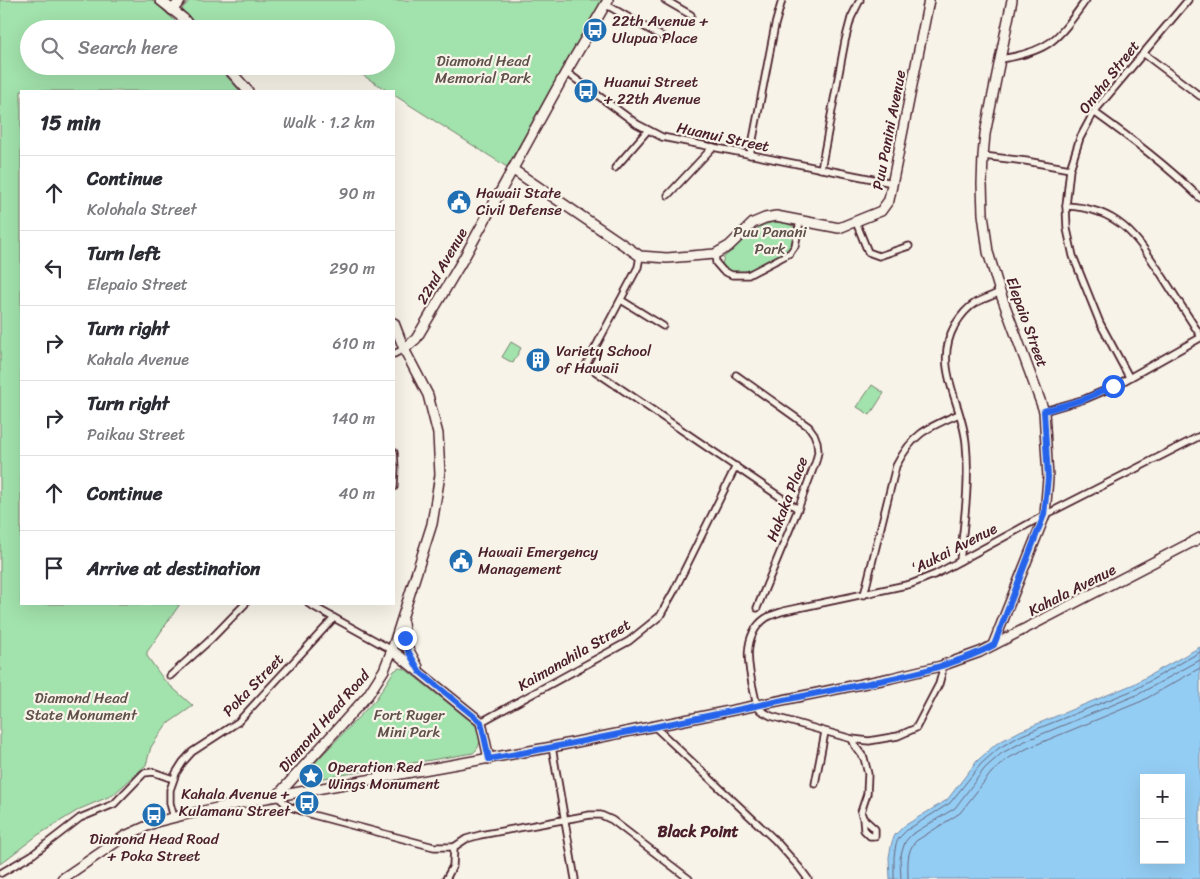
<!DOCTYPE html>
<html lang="en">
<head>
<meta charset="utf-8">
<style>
  body { margin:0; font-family:Sriracha,sans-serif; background:#f2f2f3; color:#2b2b33 }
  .controls { position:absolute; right:15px; bottom:15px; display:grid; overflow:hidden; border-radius:0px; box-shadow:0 5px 20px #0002 }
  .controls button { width:45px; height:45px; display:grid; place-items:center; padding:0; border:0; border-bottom:1px solid #e1e1e2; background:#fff; color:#2b2b33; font:25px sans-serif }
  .stop { position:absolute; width:15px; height:15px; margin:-11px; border:4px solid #2563eb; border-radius:50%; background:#fff }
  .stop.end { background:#2563eb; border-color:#fff; box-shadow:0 1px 5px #0008 }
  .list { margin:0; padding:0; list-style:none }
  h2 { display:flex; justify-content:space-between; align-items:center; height:65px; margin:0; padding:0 20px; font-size:21px }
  h2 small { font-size:16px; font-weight:400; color:#7c7c81 }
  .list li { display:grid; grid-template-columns:32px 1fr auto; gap:15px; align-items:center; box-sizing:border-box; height:75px; padding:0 20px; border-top:1px solid #e1e1e2 }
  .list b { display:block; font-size:19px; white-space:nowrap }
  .list p { margin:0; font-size:16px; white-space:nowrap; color:#7c7c81 }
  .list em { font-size:16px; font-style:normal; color:#7c7c81 }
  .icon { flex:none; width:28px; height:28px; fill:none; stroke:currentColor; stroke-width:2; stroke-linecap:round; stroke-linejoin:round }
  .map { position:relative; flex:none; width:1200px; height:879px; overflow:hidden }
  .search { position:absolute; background:#fff; box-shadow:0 5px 20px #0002; left:20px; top:20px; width:375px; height:55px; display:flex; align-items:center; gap:12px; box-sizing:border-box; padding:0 18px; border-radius:28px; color:#7c7c81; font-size:19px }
  .panel { position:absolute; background:#fff; box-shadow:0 5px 20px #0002; left:20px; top:90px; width:375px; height:515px; border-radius:0px }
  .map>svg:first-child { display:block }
</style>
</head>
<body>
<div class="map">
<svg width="1200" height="879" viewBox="0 0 1200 879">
  <rect width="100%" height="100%" fill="#f7f3e8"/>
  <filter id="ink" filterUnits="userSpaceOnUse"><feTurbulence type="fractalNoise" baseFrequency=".02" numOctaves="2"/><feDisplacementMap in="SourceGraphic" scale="10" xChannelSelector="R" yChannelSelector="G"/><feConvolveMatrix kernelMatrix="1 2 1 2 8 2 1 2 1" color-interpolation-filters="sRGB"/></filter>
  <g filter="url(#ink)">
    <g fill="#a2e2ac" stroke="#76806c">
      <path d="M0,0H152L184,29H29V66H217L240,91H21V604H180L147,652V656L164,680L193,706L166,725L151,747L146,765L113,795L80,809L38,835L0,864Z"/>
      <path d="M190,0H603L507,167L394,95V91H388L348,66H386V29H289L277,21L271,29H199L182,9Z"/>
      <path d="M774,222L785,223L795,227C797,235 794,244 789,251C781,256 773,259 764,263C752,269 732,281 722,264L724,257C739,246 754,225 774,222Z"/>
      <path d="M511,342L521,348L513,363L502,357Z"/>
      <path d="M872,385L884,393L870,415L857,407Z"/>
      <path d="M399,668L405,669L473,723C481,732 483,746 473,753L312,780L308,779L306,776L307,771L376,699L394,671Z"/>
    </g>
    <path fill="#94cdf4" stroke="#7687a4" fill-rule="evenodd" d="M1200,647V879H890L889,857L892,842L895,835L904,826L947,800L977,761L996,744L1020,731L1134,684ZM1144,778H1181V860H1144Z"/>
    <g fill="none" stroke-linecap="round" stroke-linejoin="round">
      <g stroke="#68657b" stroke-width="1">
        <path d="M894,879V857L896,844L899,838L907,830L950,803L981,764L999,748L1022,735L1136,689L1200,652"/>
        <path d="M901,879L900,858L905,842L911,835L955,808L985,768L1002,753L1025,741L1139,694L1200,660"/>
        <path d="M908,879C908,865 906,851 916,841L960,813L991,773L1007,759L1028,748L1142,701L1200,668"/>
      </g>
      <defs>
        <g id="street">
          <path d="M665,0L691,15"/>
          <path d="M605,4L666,39"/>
          <path d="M1143,53L1200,96"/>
          <path d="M1001,59C1051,51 1058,39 1086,0"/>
          <path d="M566,72L637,124L662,137L893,183"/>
          <path d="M1094,112C1133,140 1166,165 1200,198"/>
          <path d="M750,155L775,25L782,0"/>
          <path d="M983,156L1026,161L1070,169"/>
          <path d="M615,168L648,130"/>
          <path d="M821,169L845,41L851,18L860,0"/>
          <path d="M668,195L713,147"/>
          <path d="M1066,206C1119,208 1137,237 1163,277C1175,296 1188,316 1200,335"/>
          <path d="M856,222L868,252L879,256L909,246"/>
          <path d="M715,254L716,263L723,271L732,275H748L790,253L795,246L800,221"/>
          <path d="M640,256L638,267L586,365L798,509"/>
          <path d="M621,300L663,326"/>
          <path d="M394,354L404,349"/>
          <path d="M736,375L809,427L814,434L817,442L818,452L816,461L798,509L757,608"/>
          <path d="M1129,377L1100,323L1073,256L1067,229L1066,206L1070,169L1080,138L1094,112L1188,0"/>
          <path d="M1044,411L1085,399L1113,387L1200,338"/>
          <path d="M394,452L395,468L394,487"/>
          <path d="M960,561C964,522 970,483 966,443C962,402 932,366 955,325C960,317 967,308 975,303C983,299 992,296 1000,292"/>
          <path d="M864,595L896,466C913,433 927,428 959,414"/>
          <path d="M309,604L392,650"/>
          <path d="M941,666L942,673L939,684L916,728L898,736L869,741L852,739L771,716L760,710L757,706C751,677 737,638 766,618C771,615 778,613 784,611L911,584L936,574L1045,515L1200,436"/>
          <path d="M170,676L209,641L245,604"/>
          <path d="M481,722L629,641L660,616L674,591L736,466"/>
          <path d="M655,727L775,840L799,867L808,879"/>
          <path d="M852,739L855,746L864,758L868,774L867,794L861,812L863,818L875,829V836H870L864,830L863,818"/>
          <path d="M552,747L575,879"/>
          <path d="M815,784L825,732"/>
          <path d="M277,796L288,806L313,815L434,847H454L466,839L480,835L590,815H601L612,820L689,879"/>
          <path d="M174,818L170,803V790L176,773L183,762L192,752L238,722L334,618"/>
          <path d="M1,873L32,855L80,818L114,804L144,773L153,772L173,779"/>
          <path d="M446,879L453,866L454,847"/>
        </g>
        <g id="secondary">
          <path d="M160,0L184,19L192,29"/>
          <path d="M172,10L181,0"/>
          <path d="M226,66L248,91"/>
          <path d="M512,169L640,256L667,258L715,254L729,246L753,223L765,218L776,216L839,228L881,211L889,200L929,0"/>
          <path d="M404,349L416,339L465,256L566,72L608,0"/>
          <path d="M403,623L406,645L418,667"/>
          <path d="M993,645L1045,515L1048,478L1044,411L1000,292L988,252L983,214L982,184L983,156L985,134L1012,0"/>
          <path d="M392,650L481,722L489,759"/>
          <path d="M277,796L368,695L384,670L392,650L432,524L440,475L438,434L428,395L404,349L394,323"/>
          <path d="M62,879L125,836L156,822L184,815L255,800L552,747L891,678L941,666L980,652L1200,538"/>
        </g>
      </defs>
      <use href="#street" stroke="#4a1f2b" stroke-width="9"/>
      <use href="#secondary" stroke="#4a1f2b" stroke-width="12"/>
      <use href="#street" stroke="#f7f3e8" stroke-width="5.5"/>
      <use href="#secondary" stroke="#f7f3e8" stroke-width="9"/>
    </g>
  </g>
  <g fill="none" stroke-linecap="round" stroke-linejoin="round" filter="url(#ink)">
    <path stroke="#2563eb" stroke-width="6" d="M405,638L408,651L420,672L481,722L489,759C595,740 702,717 808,695C866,683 941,673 994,645L1044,515L1048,478L1044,411L1085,399L1113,386"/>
  </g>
  <defs>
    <symbol id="bus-disc" viewBox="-11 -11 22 22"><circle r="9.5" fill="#1f6fb2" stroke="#f7f3e8"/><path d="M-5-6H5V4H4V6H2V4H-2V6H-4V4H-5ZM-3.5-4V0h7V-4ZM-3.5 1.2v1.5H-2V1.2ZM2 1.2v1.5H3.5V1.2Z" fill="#fff"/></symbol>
    <symbol id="civic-disc" viewBox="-11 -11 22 22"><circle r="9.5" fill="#1f6fb2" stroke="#f7f3e8"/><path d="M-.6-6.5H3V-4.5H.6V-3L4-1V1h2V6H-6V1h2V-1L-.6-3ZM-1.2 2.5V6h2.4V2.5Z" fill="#fff"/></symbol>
    <symbol id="building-disc" viewBox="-11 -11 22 22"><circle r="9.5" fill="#1f6fb2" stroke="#f7f3e8"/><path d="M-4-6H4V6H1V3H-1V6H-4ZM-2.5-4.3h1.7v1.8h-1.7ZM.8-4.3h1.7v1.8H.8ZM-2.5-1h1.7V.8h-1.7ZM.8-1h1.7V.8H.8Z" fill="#fff"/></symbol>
    <symbol id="sight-disc" viewBox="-11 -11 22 22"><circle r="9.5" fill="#1f6fb2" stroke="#f7f3e8"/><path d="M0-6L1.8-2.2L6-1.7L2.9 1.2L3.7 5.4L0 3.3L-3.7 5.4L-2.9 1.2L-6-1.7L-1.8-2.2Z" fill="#fff"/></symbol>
  </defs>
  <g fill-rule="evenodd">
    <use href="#bus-disc" x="581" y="16" width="28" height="28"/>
    <use href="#bus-disc" x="572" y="77" width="28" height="28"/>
    <use href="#civic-disc" x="445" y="188" width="28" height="28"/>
    <use href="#building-disc" x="524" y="346" width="28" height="28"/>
    <use href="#civic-disc" x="447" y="547" width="28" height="28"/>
    <use href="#sight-disc" x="297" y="762" width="28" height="28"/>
    <use href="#bus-disc" x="293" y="789" width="28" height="28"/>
    <use href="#bus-disc" x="140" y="801" width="28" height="28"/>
  </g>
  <g text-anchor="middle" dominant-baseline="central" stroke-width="4.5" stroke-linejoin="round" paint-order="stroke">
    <g font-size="15" fill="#4a1f2b" stroke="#f7f3e8" text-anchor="start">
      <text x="612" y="21">22th Avenue +<tspan x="612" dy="17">Ulupua Place</tspan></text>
      <text x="604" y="82">Huanui Street<tspan x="604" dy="17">+ 22th Avenue</tspan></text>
      <text x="476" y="193">Hawaii State<tspan x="476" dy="17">Civil Defense</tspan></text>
      <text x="556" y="351">Variety School<tspan x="556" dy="17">of Hawaii</tspan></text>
      <text x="478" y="552">Hawaii Emergency<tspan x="478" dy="17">Management</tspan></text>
      <text x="328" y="767">Operation Red<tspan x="328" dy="17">Wings Monument</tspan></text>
      <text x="290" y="794" text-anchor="end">Kahala Avenue +<tspan x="290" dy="17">Kulamanu Street</tspan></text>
      <text x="154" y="839" text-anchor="middle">Diamond Head Road<tspan x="154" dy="17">+ Poka Street</tspan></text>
    </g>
    <g font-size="15" fill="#60504b" stroke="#f7f3e8">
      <text x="483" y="61">Diamond Head<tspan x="483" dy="17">Memorial Park</tspan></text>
      <text x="770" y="232">Puu Panani<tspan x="770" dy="17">Park</tspan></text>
      <text x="81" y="698">Diamond Head<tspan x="81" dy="17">State Monument</tspan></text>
      <text x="409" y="715">Fort Ruger<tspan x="409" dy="17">Mini Park</tspan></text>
    </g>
    <g font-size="15" fill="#4a1f2b" stroke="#f7f3e8">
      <text transform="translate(1109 77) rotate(-52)">Onaha Street</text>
      <text transform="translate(889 130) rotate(-79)">Puu Panini Avenue</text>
      <text transform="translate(723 137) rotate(12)">Huanui Street</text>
      <text transform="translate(442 266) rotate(-60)">22nd Avenue</text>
      <text transform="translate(1027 322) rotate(70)">Elepaio Street</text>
      <text transform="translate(787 499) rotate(-69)">Hakaka Place</text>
      <text transform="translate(955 548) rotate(-27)">ʻAukai Avenue</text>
      <text transform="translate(1072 590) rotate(-27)">Kahala Avenue</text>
      <text transform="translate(574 655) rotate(-30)">Kaimanahila Street</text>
      <text transform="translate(253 685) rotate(-46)">Poka Street</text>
      <text transform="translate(324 721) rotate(-49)">Diamond Head Road</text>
    </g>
    <g font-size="16" font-weight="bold" fill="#4a1f2b" stroke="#f7f3e8">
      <text x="698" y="831">Black Point</text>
    </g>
  </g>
</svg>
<div class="controls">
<button>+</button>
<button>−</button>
</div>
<div class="stop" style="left:1113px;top:386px"></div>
<div class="stop end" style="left:405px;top:638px"></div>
<div class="search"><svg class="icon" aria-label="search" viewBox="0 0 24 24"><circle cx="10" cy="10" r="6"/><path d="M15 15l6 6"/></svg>Search here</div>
<section class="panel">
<h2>15 min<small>Walk · 1.2 km</small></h2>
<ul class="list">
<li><svg class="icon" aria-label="ahead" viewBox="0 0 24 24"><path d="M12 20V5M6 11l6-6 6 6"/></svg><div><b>Continue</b><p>Kolohala Street</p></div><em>90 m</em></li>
<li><svg class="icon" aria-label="left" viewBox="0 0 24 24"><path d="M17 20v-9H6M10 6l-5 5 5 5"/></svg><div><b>Turn left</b><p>Elepaio Street</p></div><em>290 m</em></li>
<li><svg class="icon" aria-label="right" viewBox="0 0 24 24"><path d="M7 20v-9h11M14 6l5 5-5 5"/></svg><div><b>Turn right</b><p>Kahala Avenue</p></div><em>610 m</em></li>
<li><svg class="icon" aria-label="right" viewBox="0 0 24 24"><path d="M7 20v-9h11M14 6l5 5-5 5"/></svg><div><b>Turn right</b><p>Paikau Street</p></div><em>140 m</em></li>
<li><svg class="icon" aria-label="ahead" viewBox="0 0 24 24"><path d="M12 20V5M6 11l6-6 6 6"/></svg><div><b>Continue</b></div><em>40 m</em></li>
<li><svg class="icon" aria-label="arrive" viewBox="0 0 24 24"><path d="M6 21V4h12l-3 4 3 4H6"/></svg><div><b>Arrive at destination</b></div></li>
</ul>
</section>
</div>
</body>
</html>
